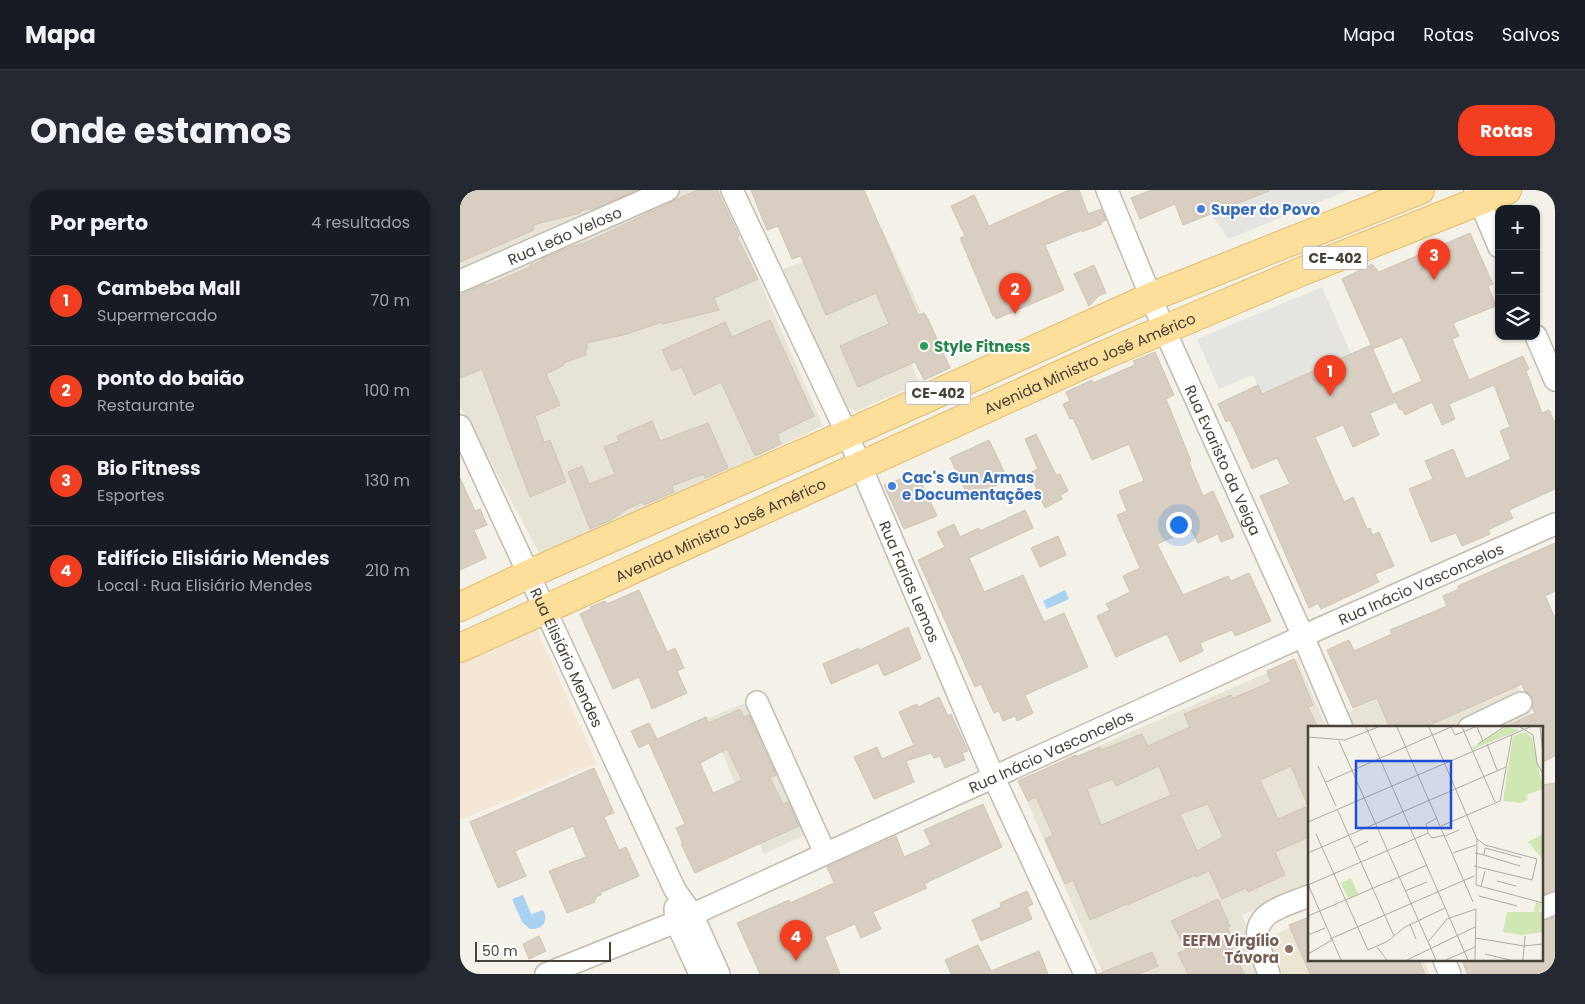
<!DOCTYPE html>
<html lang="pt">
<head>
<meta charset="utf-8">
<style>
  body { margin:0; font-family:Poppins,sans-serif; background:#242831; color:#f1f3f6 }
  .controls { position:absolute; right:15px; top:15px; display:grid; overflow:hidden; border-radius:10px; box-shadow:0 1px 4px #0004 }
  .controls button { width:45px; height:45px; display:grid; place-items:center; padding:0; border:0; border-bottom:1px solid #363941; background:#171b24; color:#f1f3f6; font:25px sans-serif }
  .scale { position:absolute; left:15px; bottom:12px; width:136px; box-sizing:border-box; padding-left:5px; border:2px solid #484138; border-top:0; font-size:14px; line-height:18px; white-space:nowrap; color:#484138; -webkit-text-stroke:4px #fff; paint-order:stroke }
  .you { position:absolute; left:718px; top:334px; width:18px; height:18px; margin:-12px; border:4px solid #fff; border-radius:50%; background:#1a73e8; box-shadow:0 0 0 8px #1a73e833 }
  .badge { display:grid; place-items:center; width:32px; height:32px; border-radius:50%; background:#f33f21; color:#fff; font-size:16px; font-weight:700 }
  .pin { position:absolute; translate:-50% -41px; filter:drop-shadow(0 1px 2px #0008) }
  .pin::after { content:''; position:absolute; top:26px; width:18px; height:15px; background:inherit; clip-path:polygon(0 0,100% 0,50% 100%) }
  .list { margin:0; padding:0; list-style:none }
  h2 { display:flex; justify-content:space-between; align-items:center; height:65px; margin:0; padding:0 20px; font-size:21px }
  h2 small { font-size:16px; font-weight:400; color:#9ea1a6 }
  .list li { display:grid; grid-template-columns:32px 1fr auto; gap:15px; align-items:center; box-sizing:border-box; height:90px; padding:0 20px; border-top:1px solid #363941 }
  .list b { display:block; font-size:19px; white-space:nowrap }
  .list p { margin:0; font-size:16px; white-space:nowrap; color:#9ea1a6 }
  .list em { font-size:16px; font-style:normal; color:#9ea1a6 }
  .icon { flex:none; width:28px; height:28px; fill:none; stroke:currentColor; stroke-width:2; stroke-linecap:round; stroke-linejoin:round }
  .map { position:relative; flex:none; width:1095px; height:784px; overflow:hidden; border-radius:20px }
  header { display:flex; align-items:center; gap:30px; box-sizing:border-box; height:70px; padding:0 25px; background:#171b24; border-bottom:1px solid #363941 }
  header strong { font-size:24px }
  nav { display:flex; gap:28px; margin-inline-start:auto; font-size:18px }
  .intro { display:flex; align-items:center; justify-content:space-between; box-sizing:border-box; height:120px; padding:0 30px }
  h1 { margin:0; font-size:35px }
  .button { padding:12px 22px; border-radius:20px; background:#f33f21; color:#fff; font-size:18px; font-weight:700 }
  main { display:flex; gap:30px; padding:0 30px }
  aside { flex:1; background:#171b24; border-radius:20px; box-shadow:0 1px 4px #0004 }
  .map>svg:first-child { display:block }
</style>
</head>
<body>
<header>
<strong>Mapa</strong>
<nav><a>Mapa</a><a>Rotas</a><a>Salvos</a></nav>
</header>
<div class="intro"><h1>Onde estamos</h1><a class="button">Rotas</a></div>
<main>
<aside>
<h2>Por perto<small>4 resultados</small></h2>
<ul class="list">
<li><span class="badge">1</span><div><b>Cambeba Mall</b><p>Supermercado</p></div><em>70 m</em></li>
<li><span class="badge">2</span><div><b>ponto do baião</b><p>Restaurante</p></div><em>100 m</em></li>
<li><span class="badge">3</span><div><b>Bio Fitness</b><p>Esportes</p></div><em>130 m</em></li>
<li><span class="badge">4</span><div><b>Edifício Elisiário Mendes</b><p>Local · Rua Elisiário Mendes</p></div><em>210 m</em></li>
</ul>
</aside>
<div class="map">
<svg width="1095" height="784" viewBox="0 0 1095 784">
  <rect width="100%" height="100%" fill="#f4f1e9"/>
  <g fill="#e8e3d7">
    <path d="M0,0H260L363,236L81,366L0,216Z"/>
    <path d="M422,38L461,122L435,132L459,193L397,221L384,216L322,80Z"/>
    <path d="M1036,451L1077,538H893L887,523Z"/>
    <path d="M837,470L867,538H849V696L782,725L808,784H643L558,591Z"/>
    <path d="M298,508L358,639L304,664L248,528Z"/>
  </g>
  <path fill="#f5e7d5" d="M75,435L137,574L0,630V469Z"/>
  <path fill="#ede5d4" d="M849,729V770H964L969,784H822L805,749Z"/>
  <g fill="#e6e4e1">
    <path d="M811,0H889L768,49L751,24Z"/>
    <path d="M862,97L893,168L802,206L793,185L759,199L737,149Z"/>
  </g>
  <g fill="#a8d2ef">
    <path d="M605,400L609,409L587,419L583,411Z"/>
    <path d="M63,705L73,728L72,724L83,720C89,730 83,740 70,739L62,732L52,709Z"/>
  </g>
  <g fill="#d8cfc2" stroke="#d0c4b2" fill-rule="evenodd">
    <path d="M0,0H177L136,18L120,21V23L73,35L74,40L0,72Z"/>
    <path d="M237,0H257L279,46L277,47L298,89L254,108L259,120L203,134L202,132L167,144L127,153V159L125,160L126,165L103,173L104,175L86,184L100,215L75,226L84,252L90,250L106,292L70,307L22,179L0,188V105L25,94L26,96L70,77V75L82,71L81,69L110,57L125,53Z"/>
    <path d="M291,0H404L458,125L464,123L468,129L490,178L464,190L455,172L398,197L380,156L429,134L416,103L366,125L341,66L332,69L318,36L307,40Z"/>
    <path d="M609,0H619L628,24L641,19L646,30L641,32L642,34L622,42V40L585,55L604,100L536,129L535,126H533L500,48L505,46L491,16L514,5L529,36Z"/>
    <path d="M691,0H809V1L723,35L715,14L680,29L671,8Z"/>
    <path d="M1010,43L1033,94L1028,96L1036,116L993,133L999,146L992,149L1009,190L1063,166L1069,179L1066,181L1082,223L1089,220L1095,233V299L1049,320L1053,328L1028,340L1030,344L1002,356L996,343L971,352L949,299L973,289L965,271L993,259L1006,289L1051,269L1040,241L1050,237L1034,195L989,214L995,229L982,235L972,212L945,225L942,219L940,220L936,212L910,223L919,245L893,257L883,235L855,247L884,312L893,307L907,339L910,338L912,345L919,342L934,376L915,384L919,392L861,419L858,413L849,418L800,306L830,294L817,268L792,279L770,230L766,232L758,214L798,195L802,204L911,155L935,210L933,204L962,191L942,147L913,159L882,89L912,74L919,82Z"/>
    <path d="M634,75L646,103L640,105L629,116L614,84Z"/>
    <path d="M310,130L354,226L317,244L321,254L295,266L261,192L234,205L222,177L212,181L202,160L265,132L272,147Z"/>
    <path d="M695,162L714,205L706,209L731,271L729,272L743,306L753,301L774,347L761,352L758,344L738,353L732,341L730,342L729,340L697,354L723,405L768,386L771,391L789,383L811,431L775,446L772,440L740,453L743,461L720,472L707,444L656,467L637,426L650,420L646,414L670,402L663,386L680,378L657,325L667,321L659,301L684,291L669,254L632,270L613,228L610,229L603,214L610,211L606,202L632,190L633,193L675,175L673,171Z"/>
    <path d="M192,231L200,251L248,233L268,278L245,288L243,284L212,296L214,302L184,315L183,312L167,319L151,330L130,339L108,282L122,276L129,294L155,284L144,257L159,251L157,246Z"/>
    <path d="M576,244L596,285L600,284L608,301L600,305L602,309L585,318L570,283L578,279L565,249Z"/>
    <path d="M529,250L548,290L509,308L490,268Z"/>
    <path d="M457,283L477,326L444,339L424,295Z"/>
    <path d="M0,288L15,321L20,319L27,335L14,340L26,368L0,380Z"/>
    <path d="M565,320L573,338L509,368L524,402L563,385L584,432L604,423L628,477L565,505L573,523L557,531L555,526L543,531L539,521L534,523L521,494L515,497L458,370L485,357L477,342L494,334L500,347L519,338L520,341Z"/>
    <path d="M598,346L606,365L580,377L571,358Z"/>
    <path d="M1095,353V401L1085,406L1095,428V566L1081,573V538H1043L1075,523L1072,518L1073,513L1072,508L1068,503L1065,502L1062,494L963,538H930L917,508L893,518L867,460L889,450L894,461L932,444L930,440L987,416L983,406L999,399L998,396Z"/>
    <path d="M179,400L207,462L215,458L224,478L217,481L227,503L192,519L179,487L153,499L120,424L131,419L130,417L145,411L147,414Z"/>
    <path d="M448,437L461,469L424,486L418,473L371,494L363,474L399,458L400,460Z"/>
    <path d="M834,469L853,515L848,517L858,538H849V647L815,662L825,685L788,702L786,698L762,709L749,681L736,687L735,685L667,715V714L630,730L613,690L605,694L585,649L593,645L576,607L568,611L558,591L616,565L617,567L640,557L641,560L682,544L688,556L730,537L724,524L771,505L773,508L811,492L807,481ZM699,576L711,605L641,635L627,599L653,589L656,596ZM831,576L848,616L818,629L800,590ZM748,614L763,647L737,661L720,624Z"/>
    <path d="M479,507L488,526L491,524L508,561L502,563L505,570L485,578L480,566L474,568L471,563L446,571L454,592L414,609L394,567L417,557L422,569L454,555L439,522L457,514L458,517Z"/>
    <path d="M280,519L284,527L289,525L316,585L310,588L323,614L328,612L339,636L235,683L221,654H223L216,638L225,634L189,553L179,558L171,541L189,533L197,549L193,551L246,527L249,533ZM267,559L282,590L253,603L240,573Z"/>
    <path d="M134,578L154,623L144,627L159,660L166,657L179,686L140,703L141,705L135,707L136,709L134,710L135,712L107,723L89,681L126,667L113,636L55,661L66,686L38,698L10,632Z"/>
    <path d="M1095,593V701L1081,705V595Z"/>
    <path d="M523,614L542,657L464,694L467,698L413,722L421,739L401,748L395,734L365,747L380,784H300L277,733L329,710L330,713L374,693L367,677L436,646L444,667L471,655L464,640Z"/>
    <path d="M567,701L573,714L567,717L572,729L521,751L512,730L541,717L540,713Z"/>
    <path d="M758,709L770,736L767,737L770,744L767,746L784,784H728L718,763L726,760L711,731Z"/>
    <path d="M849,727V770H959L965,784H850L829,735Z"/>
    <path d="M1095,727V784H1007L1002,770H1081V731Z"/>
    <path d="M79,746L86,761L69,769L63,754Z"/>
    <path d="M518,755L531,781L579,761L588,784H491L485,770Z"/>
    <path d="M692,762L698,776L680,784H638Z"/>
  </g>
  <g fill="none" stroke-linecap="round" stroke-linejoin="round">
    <defs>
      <g id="street">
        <path id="s1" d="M272,0L387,244L533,586L625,784"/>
        <path id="s2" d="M647,0L704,139L843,446L882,538"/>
        <path d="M1015,0L1039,57"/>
        <path id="s3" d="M0,91L208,0"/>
        <path d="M1076,146L1095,190"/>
        <path id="s4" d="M0,236L215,700L232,724L259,784"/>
        <path d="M297,512L365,663"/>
        <path d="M1009,538L1061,513"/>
        <path d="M215,718L216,732L240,784"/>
        <path d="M1081,719L1095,713"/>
        <path d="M984,770L990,784"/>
        <path id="s5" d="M86,784L216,732L843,446L1095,334"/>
        <path d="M809,784C805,773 800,761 798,750C793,721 828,715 849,706"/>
      </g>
      <g id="primary">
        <path d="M0,417L69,384L387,244L691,107L960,0"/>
        <path id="s6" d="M0,458L644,165L845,80L1047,0"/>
      </g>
    </defs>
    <use href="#street" stroke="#c2bbaf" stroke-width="24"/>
    <use href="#primary" stroke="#e1bc6b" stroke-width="30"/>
    <use href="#street" stroke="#fff" stroke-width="21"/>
    <use href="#primary" stroke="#fbdf9b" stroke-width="28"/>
  </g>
  <g fill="#3f7fe0" stroke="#fff" stroke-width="2">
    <circle cx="741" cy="19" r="5"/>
    <circle cx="432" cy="296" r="5"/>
  </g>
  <circle fill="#2e9e5b" stroke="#fff" stroke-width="2" cx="464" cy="156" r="5"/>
  <circle fill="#8d6e63" stroke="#fff" stroke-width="2" cx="829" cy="759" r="5"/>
  <g text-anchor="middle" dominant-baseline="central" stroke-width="4" stroke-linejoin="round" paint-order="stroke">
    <g fill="#fff" stroke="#7f7a74" stroke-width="1">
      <rect x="842.5" y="56.5" width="65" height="23" rx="4"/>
      <rect x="445.5" y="191.5" width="65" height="23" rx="4"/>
    </g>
    <g font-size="14" font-weight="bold" fill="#484138">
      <text x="875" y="68">CE-402</text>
      <text x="478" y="203">CE-402</text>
    </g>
    <g font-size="15" font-weight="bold" fill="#366cbe" stroke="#fff" text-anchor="start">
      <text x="751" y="19">Super do Povo</text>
      <text x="442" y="287">Cac's Gun Armas<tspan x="442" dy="17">e Documentações</tspan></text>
    </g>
    <g font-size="15" fill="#484138" stroke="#fff">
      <text stroke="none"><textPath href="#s3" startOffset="114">Rua Leão Veloso</textPath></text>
      <text stroke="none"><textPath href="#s6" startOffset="691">Avenida Ministro José Américo</textPath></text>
      <text stroke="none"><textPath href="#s2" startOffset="294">Rua Evaristo da Veiga</textPath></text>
      <text stroke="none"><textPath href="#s6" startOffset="286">Avenida Ministro José Américo</textPath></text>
      <text stroke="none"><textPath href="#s1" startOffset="430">Rua Farias Lemos</textPath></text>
      <text stroke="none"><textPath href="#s5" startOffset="958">Rua Inácio Vasconcelos</textPath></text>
      <text stroke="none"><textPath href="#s4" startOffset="255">Rua Elisiário Mendes</textPath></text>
      <text stroke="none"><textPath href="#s5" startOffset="552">Rua Inácio Vasconcelos</textPath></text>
    </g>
    <g font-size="15" font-weight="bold" fill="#27864d" stroke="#fff" text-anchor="start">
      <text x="474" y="156">Style Fitness</text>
    </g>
    <g font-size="15" font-weight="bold" fill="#785e54" stroke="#fff" text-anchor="end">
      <text x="819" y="750">EEFM Virgílio<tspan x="819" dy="17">Távora</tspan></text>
    </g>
  </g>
  <g transform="translate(848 536)">
    <rect width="235" height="235" fill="#f4f1e9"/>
    <path d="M198,1L212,4L165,23L164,22ZM218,6L224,12L235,63L218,69L220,74L212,77L195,75L205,10ZM235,108V134L220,116ZM43,152L50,168L40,172L33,157ZM228,176L233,178L231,186H235V206L214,209L195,206L199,186H229L226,185Z" fill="#d0e7b3"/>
    <path fill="none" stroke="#afaba2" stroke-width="1" d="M58,1L160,234M89,1L165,176M121,1L169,113L168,159L235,177M143,1L147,9L167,1M154,1L187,76M169,1L175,15M212,1L225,9L229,37L235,48M232,1L235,27M0,11L37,14L70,1M31,15L128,234M170,18L196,1M179,18L189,44M10,40L28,80M18,56L143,1M29,83L86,210M129,92L118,98L120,107L124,112L137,109M0,96L222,1M133,100L192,75L204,9M8,108L60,224L80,215L97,201L137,182M137,110L151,104M46,122L60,115M0,127L198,41M145,127L168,119M167,127L176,129L177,122L214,132M176,129L212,140M166,140L224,154L229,133L177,119L169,113M189,155L208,160M0,158L33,234M0,159L120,107M173,161L177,145M97,165L119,156M171,170L209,180M0,190L119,139M102,198L108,213M0,209L17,202M168,212L216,220L235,218M22,213L166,150M120,216L139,193L168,183L167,234M69,221L79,234M0,228L24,214M177,228L202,234M99,234L167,201M138,234L167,221M215,234L217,210"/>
    <path fill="#1d4ed8" fill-opacity="0.15" stroke="#1d4ed8" stroke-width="2.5" d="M48,35H143V102H48Z"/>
    <rect width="235" height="235" fill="none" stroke="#484138" stroke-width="2.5"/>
  </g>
</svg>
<div class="controls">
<button>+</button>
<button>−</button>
<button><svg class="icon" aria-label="layers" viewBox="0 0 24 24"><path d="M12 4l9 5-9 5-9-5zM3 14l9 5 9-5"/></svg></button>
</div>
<div class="scale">50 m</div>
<div class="you"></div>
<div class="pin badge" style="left:870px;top:206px">1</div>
<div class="pin badge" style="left:555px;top:124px">2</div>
<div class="pin badge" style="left:974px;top:90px">3</div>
<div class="pin badge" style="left:336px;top:771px">4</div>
</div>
</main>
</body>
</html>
